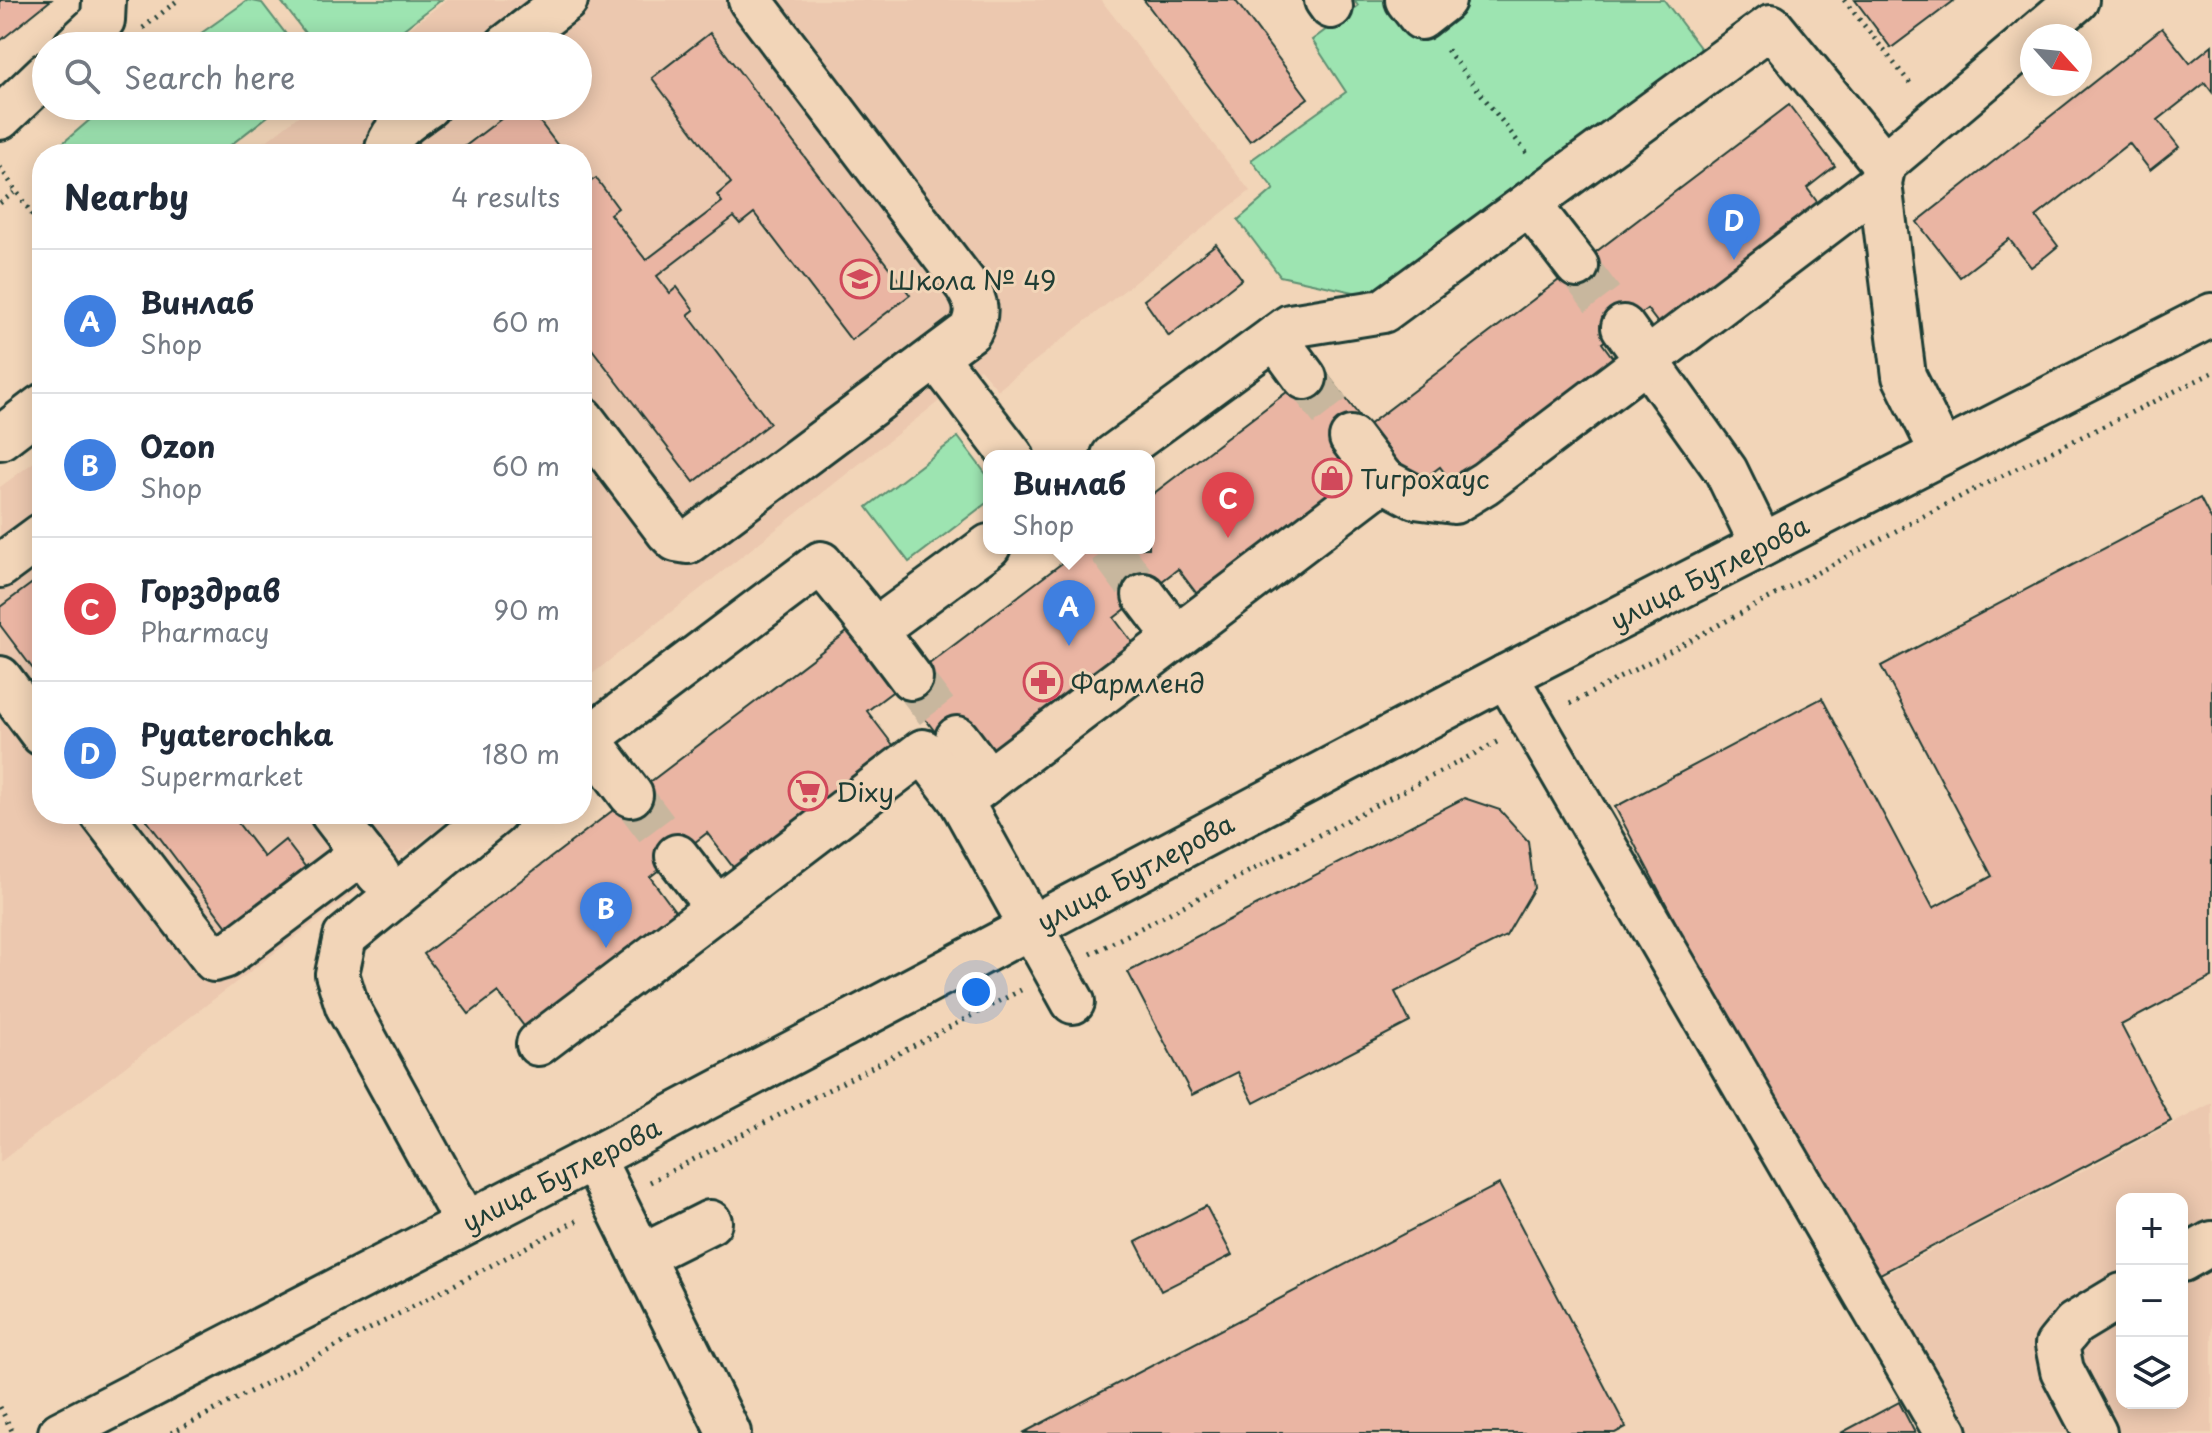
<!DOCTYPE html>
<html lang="en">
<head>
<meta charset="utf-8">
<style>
  body { margin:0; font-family:"Playpen Sans",sans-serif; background:#f2f2f3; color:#1f2937 }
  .controls { position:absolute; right:24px; bottom:24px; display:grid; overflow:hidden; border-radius:16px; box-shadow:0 4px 20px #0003 }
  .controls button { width:72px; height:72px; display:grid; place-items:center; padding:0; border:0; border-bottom:2px solid #e0e1e3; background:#fff; color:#1f2937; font:40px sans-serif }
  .compass { position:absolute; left:2020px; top:24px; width:72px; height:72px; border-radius:50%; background:#fff; box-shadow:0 4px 20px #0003; rotate:117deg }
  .you { position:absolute; left:976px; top:992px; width:28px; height:28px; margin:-20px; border:6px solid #fff; border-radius:50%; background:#1a73e8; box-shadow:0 0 0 12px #1a73e833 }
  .badge { display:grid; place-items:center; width:52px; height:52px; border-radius:50%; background:#d1495b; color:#fff; font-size:26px; font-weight:700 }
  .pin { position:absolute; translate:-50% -66px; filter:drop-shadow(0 2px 4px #0008) }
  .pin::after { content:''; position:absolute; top:42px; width:28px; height:24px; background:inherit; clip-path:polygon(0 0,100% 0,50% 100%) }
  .popup { position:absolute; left:983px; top:450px; width:172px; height:104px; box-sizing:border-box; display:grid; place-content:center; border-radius:16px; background:#fff; filter:drop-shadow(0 2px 6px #0005); font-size:26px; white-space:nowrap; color:#747a83 }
  .popup b { font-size:30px; color:#1f2937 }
  .popup::after { content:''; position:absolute; left:50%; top:100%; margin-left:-16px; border:16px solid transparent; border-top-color:#fff }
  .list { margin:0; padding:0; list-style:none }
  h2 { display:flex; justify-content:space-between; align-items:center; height:104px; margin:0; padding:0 32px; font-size:34px }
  h2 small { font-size:26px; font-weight:400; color:#747a83 }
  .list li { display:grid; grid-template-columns:52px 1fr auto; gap:24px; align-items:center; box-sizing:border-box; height:144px; padding:0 32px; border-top:2px solid #e0e1e3 }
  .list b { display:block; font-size:30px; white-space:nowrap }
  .list p { margin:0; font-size:26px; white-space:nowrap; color:#747a83 }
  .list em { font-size:26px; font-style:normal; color:#747a83 }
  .icon { flex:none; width:44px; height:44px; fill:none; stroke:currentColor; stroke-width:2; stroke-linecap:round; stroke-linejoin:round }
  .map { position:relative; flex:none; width:2212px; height:1433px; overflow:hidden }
  .search { position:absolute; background:#fff; box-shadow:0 4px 20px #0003; left:32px; top:32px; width:560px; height:88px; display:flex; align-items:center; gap:20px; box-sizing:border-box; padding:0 28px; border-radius:44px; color:#747a83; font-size:30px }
  .panel { position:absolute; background:#fff; box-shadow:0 4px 20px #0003; left:32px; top:144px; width:560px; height:680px; border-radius:32px }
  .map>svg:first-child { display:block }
</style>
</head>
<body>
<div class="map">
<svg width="2212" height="1433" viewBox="0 0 2212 1433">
  <rect width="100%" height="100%" fill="#f2d5b8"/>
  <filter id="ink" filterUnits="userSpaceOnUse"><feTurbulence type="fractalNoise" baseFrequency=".0125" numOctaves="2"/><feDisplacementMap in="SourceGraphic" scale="16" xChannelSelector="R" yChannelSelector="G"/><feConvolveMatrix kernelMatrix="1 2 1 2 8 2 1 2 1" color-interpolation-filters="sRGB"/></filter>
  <g filter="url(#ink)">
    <g fill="#ecc8af" fill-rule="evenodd">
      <path d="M446,0H1101L1250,191L998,390L980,369L582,682V154H250L311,106H578V46H387Z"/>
      <path d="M42,456V814H451L453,817L0,1162V487Z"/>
      <path d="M2212,1103V1433H1953L1867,1284ZM2122,1199H2182V1403H2122Z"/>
    </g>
    <g fill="#9de4b1" stroke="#5e9072" stroke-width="2">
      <path d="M248,0L262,3L295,46H183Z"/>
      <path d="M280,0H441L382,46H315Z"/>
      <path d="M1354,0H1390L1419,36L1466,0H1664L1707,57L1381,298L1280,276L1238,220L1274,189L1251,160L1346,92L1312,40L1358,6Z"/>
      <path d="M106,106H281L219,154H50Z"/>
      <path d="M958,437L989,478V501L909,562L867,507Z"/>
    </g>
    <g fill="#eab5a3" stroke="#1f3d34" stroke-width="2">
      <path d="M0,0H51L0,41Z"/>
      <path d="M1144,0H1235L1308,98L1250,141Z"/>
      <path d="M1855,0H1955L1891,48Z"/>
      <path d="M2162,28L2190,63L2212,45V92L2205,83L2158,120L2179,147L2150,170L2129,143L2036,217L2058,246L2046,256L2031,267L2009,239L1960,277L1917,222Z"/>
      <path d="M710,33L910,295L851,340L754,213L740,224L734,217L657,276L670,293L677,287L694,310L688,315L770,423L694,482L582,336V177L587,184L596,178L618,208L610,214L646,260L722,202L717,195L731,183L652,78Z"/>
      <path d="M1789,105L1835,166L1807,188L1826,214L1667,335L1647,309L1602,343L1621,369L1459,492L1440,467L1413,487L1367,426Z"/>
      <path d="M518,106H528L564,154H455Z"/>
      <path d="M1216,244L1242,279L1169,336L1144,300Z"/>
      <path d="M1321,366L1367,426L1361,481L1203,602L1178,569L1114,618L1138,650L990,762L946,746L900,686L1082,548H1149V497Z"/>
      <path d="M2200,498L2212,521V977L2121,1025L2171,1121L1865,1282L1615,807L1822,698L1933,908L1992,876L1881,666Z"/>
      <path d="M42,576V681L0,625V607Z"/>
      <path d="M855,626L900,686L867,711L896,749L736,871L707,833L677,856L650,877L678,915L527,1030L498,992L469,1014L424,954Z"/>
      <path d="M1464,798L1500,810L1528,841L1534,888L1506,936L1395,992L1410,1022L1254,1103L1238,1072L1192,1095L1128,972Z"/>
      <path d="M142,814H231L264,857L285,840L313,877L234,936Z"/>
      <path d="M1499,1184L1626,1427L1615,1433H1023Z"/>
      <path d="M1206,1206L1232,1255L1161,1291L1136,1242Z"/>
      <path d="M1899,1402L1915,1433H1841Z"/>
    </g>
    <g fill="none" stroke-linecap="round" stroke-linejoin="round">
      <g stroke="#c8b79e" stroke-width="42" stroke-dasharray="42 21" stroke-linecap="butt">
        <path d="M1577,266L1623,327"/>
        <path d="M1305,378L1351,438"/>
        <path d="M1109,548L1144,595"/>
        <path d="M911,678L957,738"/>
        <path d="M631,795L677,856"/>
      </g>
      <defs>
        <g id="minor">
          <path d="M1326,0L1331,7"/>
          <path d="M1407,0L1421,18L1444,0"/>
          <path d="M2035,36L2077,0"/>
          <path d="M75,46L103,20L104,0"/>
          <path d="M506,46L566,0"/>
          <path d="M0,118L46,74"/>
          <path d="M386,154C389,130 409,120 428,106"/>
          <path d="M1529,204L1577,266"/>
          <path d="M1623,327L1726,471L1762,545"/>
          <path d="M1275,337L1305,378"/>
          <path d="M936,357L1012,456"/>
          <path d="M582,418L668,532L676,540L688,542L970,331C979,313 977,302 966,285L750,0"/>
          <path d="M0,438L42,406"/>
          <path d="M1351,438L1383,480"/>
          <path d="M1942,453L1904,376L1880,183L1884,164L2032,39"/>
          <path d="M1113,456L1290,326L1383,311L1771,26L1884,164"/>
          <path d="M0,566L42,535"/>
          <path d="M1144,595L1176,637"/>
          <path d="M875,630L911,678"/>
          <path d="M1506,676L1946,1433"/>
          <path d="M0,678L42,734"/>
          <path d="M588,738L631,795"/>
          <path d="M957,738L989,780"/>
          <path d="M582,743L821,563L875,630L989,546"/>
          <path d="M961,801L1383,480L1415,497L1454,502L1485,483L1880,183"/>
          <path d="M102,814L214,960L224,957L362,853"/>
          <path d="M332,814L378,874"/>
          <path d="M677,856L717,908L923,751L961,801L1073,1002"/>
          <path d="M538,1044L717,908"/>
          <path d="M593,1158L729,1433"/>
          <path d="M466,1223L347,1006L337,974L345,937L495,814"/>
          <path d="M642,1256L710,1222"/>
          <path d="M2182,1260L2212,1243"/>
          <path d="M60,1433L593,1158L1506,676L2212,315"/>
          <path d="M2095,1433L2062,1370L2057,1345L2074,1324L2122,1295"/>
        </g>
      </defs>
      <use href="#minor" stroke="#1f3d34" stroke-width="48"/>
      <g stroke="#1f3d34" stroke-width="5" stroke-dasharray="2 6" stroke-linecap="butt">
        <path d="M1844,0L1913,87"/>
        <path d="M143,28L178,0"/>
        <path d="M1447,50L1529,156"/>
        <path d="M0,167L42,229"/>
        <path d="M0,203L16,191"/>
        <path d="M1570,704L1971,491L2212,373"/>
        <path d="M1091,954L1497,742"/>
        <path d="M650,1182L1021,990"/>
        <path d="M0,1407L13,1433"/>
        <path d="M171,1433L578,1220"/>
      </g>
      <use href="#minor" stroke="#f2d5b8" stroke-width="42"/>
    </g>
  </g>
  <defs>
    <symbol id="school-ring" viewBox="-11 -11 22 22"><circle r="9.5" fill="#f2d5b8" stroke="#d1495b" stroke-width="1.5"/><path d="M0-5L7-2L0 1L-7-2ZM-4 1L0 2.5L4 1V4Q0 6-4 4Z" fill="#d1495b"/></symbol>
    <symbol id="shop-ring" viewBox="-11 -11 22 22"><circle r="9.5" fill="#f2d5b8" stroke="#d1495b" stroke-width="1.5"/><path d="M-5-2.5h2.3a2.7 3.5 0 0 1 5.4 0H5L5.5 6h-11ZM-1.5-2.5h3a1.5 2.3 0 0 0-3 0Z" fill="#d1495b"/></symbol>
    <symbol id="pharmacy-ring" viewBox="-11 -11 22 22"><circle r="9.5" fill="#f2d5b8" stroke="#d1495b" stroke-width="1.5"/><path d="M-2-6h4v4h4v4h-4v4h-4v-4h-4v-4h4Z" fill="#d1495b"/></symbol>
    <symbol id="supermarket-ring" viewBox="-11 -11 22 22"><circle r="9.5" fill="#f2d5b8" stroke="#d1495b" stroke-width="1.5"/><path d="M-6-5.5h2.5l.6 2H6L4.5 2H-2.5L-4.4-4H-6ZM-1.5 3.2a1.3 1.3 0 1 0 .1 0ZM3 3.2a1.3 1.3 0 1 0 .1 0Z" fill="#d1495b"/></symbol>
  </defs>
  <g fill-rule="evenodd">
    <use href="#school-ring" x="838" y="257" width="44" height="44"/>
    <use href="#shop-ring" x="1310" y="456" width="44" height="44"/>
    <use href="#pharmacy-ring" x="1021" y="660" width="44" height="44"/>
    <use href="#supermarket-ring" x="786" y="769" width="44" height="44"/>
  </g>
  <g text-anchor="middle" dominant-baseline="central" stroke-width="6" stroke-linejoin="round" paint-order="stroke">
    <g font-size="26" fill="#1f3d34" stroke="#f2d5b8" text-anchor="start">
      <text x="888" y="279">Школа № 49</text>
      <text x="1360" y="478">Тигрохаус</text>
      <text x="1071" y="682">Фармленд</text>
      <text x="836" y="791">Dixy</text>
    </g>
    <g font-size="26" fill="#1f3d34" stroke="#f2d5b8">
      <text transform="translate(1709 572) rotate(-27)">улица Бутлерова</text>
      <text transform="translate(1135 872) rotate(-28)">улица Бутлерова</text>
      <text transform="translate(561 1174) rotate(-27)">улица Бутлерова</text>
    </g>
  </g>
</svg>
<div class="controls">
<button>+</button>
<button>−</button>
<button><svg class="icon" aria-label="layers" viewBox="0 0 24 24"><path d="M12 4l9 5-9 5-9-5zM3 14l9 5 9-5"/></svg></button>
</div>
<svg class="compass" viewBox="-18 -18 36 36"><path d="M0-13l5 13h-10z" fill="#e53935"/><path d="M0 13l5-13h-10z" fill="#747a83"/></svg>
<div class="you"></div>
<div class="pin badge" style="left:1069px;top:646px;background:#3f7fe0">A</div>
<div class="popup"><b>Винлаб</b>Shop</div>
<div class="pin badge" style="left:606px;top:948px;background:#3f7fe0">B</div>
<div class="pin badge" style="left:1228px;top:538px;background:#e0444e">C</div>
<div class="pin badge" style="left:1734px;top:260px;background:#3f7fe0">D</div>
<div class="search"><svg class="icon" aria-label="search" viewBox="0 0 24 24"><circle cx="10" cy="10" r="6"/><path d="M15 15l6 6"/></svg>Search here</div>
<section class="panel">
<h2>Nearby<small>4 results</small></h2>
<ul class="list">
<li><span class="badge" style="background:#3f7fe0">A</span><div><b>Винлаб</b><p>Shop</p></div><em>60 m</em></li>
<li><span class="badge" style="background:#3f7fe0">B</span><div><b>Ozon</b><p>Shop</p></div><em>60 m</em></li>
<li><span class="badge" style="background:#e0444e">C</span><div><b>Горздрав</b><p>Pharmacy</p></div><em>90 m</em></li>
<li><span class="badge" style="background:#3f7fe0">D</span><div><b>Pyaterochka</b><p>Supermarket</p></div><em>180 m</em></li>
</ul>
</section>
</div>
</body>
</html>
